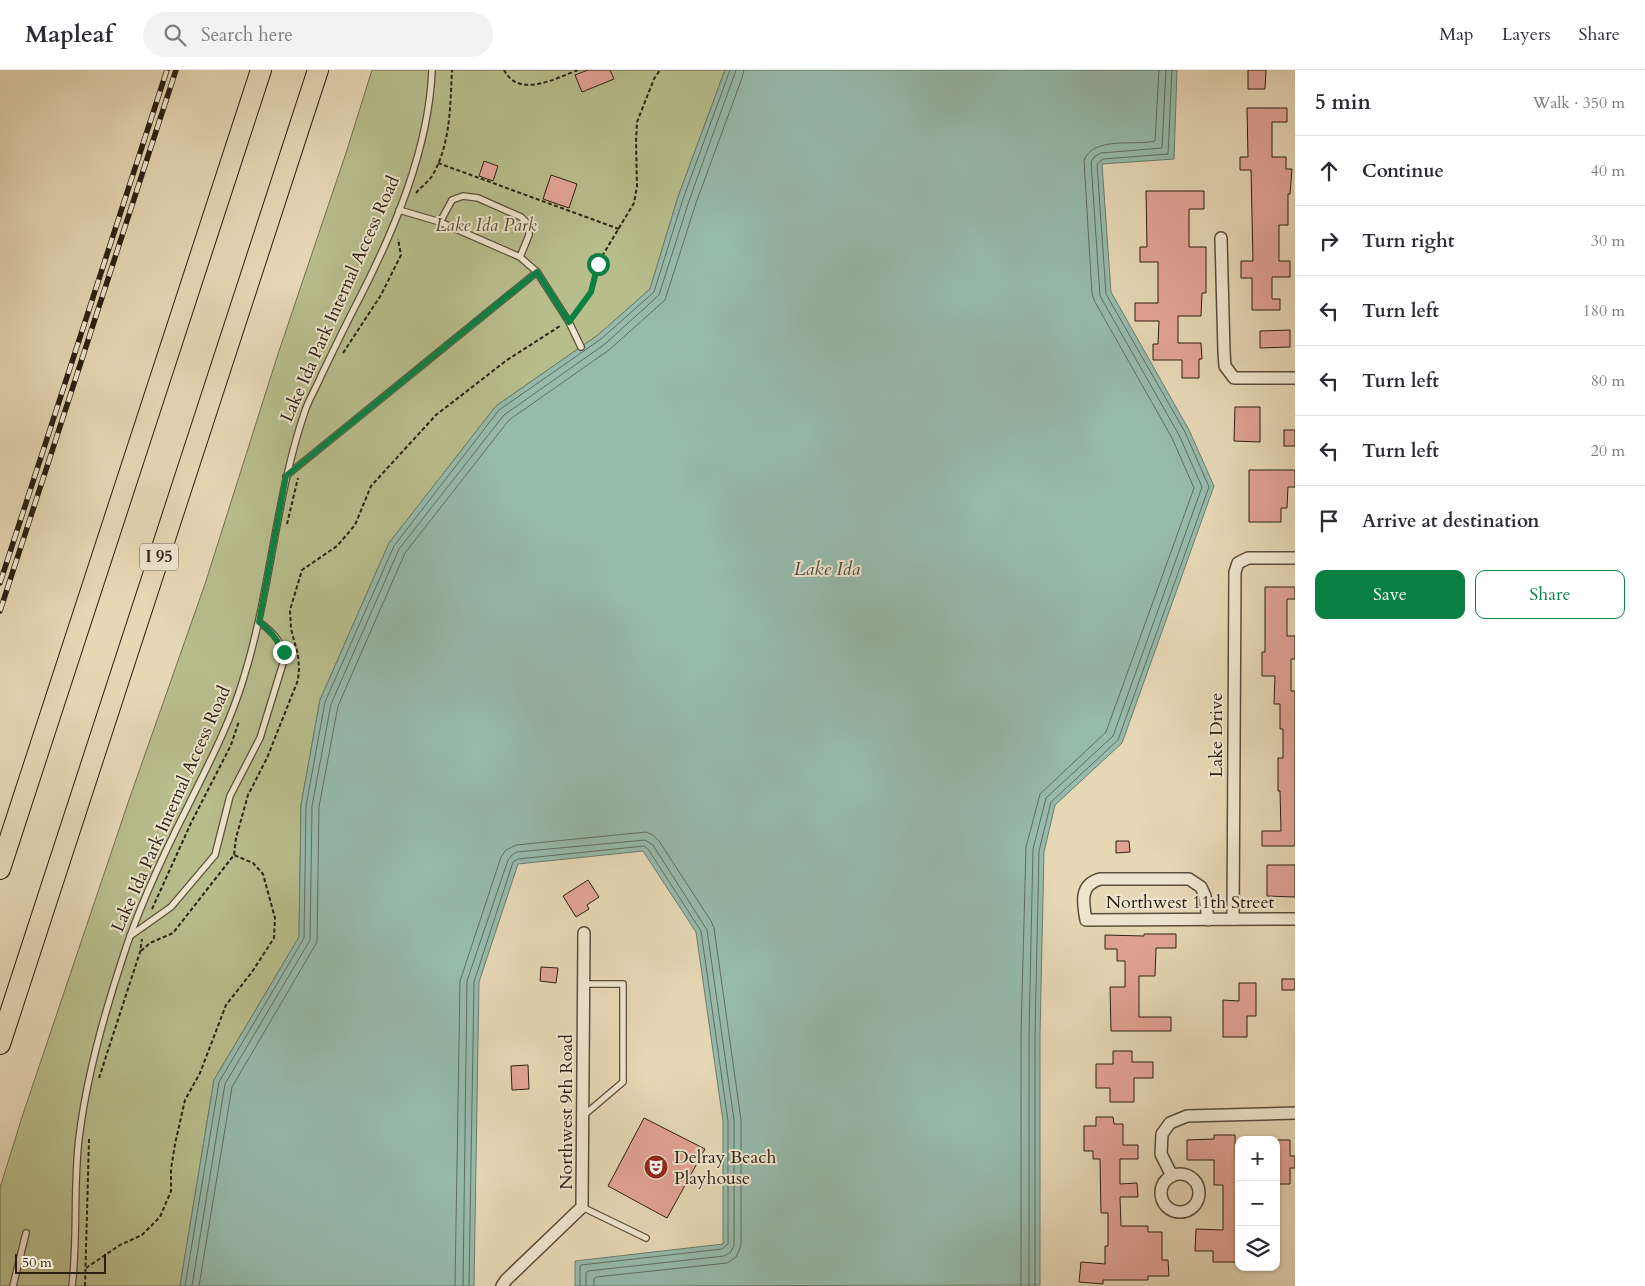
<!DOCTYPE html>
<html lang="en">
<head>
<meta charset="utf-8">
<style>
  body { margin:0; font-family:Cardo,serif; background:#f2f2f3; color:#2b2b33 }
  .controls { position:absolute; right:15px; bottom:15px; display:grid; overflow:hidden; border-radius:10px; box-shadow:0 1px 4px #0004 }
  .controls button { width:45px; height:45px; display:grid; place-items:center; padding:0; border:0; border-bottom:1px solid #e1e1e2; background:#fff; color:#2b2b33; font:25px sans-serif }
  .scale { position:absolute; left:15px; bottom:12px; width:91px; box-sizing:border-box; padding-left:5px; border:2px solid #2b2013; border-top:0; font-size:14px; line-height:18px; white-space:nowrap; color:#2b2013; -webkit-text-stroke:4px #efe5cf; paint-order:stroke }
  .stop { position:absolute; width:15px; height:15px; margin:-11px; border:4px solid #0b8043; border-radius:50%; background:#fff }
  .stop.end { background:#0b8043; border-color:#fff; box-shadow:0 1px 5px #0008 }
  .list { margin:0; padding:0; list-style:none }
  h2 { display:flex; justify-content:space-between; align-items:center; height:65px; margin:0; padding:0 20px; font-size:21px }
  h2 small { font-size:16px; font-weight:400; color:#7c7c81 }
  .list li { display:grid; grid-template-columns:32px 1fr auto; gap:15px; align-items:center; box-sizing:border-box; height:70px; padding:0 20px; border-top:1px solid #e1e1e2 }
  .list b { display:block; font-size:19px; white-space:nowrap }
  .list em { font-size:16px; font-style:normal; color:#7c7c81 }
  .actions { display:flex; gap:10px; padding:15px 20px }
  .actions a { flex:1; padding:11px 0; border:1px solid #0b8043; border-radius:10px; text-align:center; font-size:18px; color:#0b8043 }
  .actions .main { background:#0b8043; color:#fff }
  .icon { flex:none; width:28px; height:28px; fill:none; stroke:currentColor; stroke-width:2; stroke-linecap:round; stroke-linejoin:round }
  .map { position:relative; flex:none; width:1295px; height:1216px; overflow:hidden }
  header { display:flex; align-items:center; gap:30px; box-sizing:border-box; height:70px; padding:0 25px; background:#fff; border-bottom:1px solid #e1e1e2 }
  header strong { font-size:24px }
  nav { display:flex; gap:28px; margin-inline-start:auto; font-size:18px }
  .search { width:350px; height:45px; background:#f2f2f3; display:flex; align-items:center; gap:12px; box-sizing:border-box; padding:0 18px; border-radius:28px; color:#7c7c81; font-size:19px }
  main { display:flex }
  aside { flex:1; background:#fff }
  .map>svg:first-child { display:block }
</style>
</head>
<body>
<header>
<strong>Mapleaf</strong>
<div class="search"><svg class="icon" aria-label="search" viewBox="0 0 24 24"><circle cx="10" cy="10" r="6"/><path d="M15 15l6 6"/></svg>Search here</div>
<nav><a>Map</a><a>Layers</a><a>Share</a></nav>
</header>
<main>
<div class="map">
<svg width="1295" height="1216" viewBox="0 0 1295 1216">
  <rect width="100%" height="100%" fill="#e6d7b5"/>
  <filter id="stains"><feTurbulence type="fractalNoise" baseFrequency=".004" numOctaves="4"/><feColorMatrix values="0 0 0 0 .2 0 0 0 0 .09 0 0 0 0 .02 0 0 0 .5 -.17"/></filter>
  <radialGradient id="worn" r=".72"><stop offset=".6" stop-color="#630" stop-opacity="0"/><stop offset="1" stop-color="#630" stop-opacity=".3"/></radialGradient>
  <path fill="#b8bd8c" stroke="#726e50" d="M372,0H725L678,127L650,219L598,265L496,336L389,473L320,630L301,735L299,867L214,1010L180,1216H0V1118L22,1047L130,727L205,514L278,284L346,83Z"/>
  <path fill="#96baab" stroke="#6b7c6e" d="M725,0H1177L1174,89L1102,94L1111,222L1189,360L1214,416L1122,673L1055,735L1044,782L1040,964V1215L575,1216V1191L723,1174V1051L696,862L643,781L518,794L479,912L474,1216H180L214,1010L299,867L301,735L320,630L389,473L496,336L598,265L650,219L678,127Z"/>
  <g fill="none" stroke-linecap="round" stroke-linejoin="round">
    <g stroke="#606d5f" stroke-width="1">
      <path d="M185,1216L219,1012L304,868L306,736L325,632L394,476L499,340L601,269L654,222L683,129L730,0"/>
      <path d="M192,1216L225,1014L310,870L312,736L331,634L399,479L504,345L605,274L659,225L689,131L736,0"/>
      <path d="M199,1216L232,1017L317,872L319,737L338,636L405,483L509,350L609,280L665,230L696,133L742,8L744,0"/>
      <path d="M455,1216L460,911L501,787L506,780L516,775L646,762L653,765L659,771L711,851L714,858L741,1050V1176L736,1187L727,1193L596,1207L594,1209V1216"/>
      <path d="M463,1216L467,911L508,790L512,785L517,782L645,770L653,775L707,860L734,1050V1175L731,1182L724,1186L588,1201L586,1203V1216"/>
      <path d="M469,1216L474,912L513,792L518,789L644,776L648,779L701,861L728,1051V1174L722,1179L581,1195L580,1197V1216"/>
      <path d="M1021,1216V964L1026,777L1040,724L1106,662L1194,418L1172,368L1095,232L1092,224L1084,90C1094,66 1134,76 1155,71L1159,0"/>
      <path d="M1029,1216V964L1033,779L1046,728L1113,666L1202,417L1179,365L1100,226L1091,92L1094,87L1101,83L1162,78L1166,0"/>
      <path d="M1035,1216V964L1039,781L1051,732L1118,670L1209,417L1185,362L1106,224L1097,94L1103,89L1168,84L1172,0"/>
    </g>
  </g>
  <g fill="#e2a395" stroke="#2b2013">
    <path d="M588,0H610L614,9L582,22L575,5Z"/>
    <path d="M1248,0H1266L1265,19H1248Z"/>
    <path d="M1247,38H1287V52H1272V87H1286V99H1292L1290,124H1288V155H1279V191H1290V207H1272V229H1280V240H1252V208H1241V191H1253L1251,100H1240V87H1248Z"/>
    <path d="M484,91L498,96L493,111L479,106Z"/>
    <path d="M551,105L577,114L569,138L543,129Z"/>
    <path d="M1146,121H1204V139H1189V177H1206V223H1202L1201,246H1178V273H1201L1202,289H1199V308H1182V290H1153V274H1158L1159,251H1135V233H1158V192H1140V177H1147Z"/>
    <path d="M1290,260V277L1260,278V261Z"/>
    <path d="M1235,337H1260V372L1234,371Z"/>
    <rect x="1284" y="360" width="11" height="16"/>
    <path d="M1249,400H1295V417H1288L1287,438H1281V452H1249Z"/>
    <path d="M1265,517H1295V529H1287V566H1295V589H1291V621H1295V776H1262V761H1281L1280,721H1278V688H1283V659H1280V634H1274L1275,606H1262V582H1265Z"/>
    <path d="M1116,771H1129L1130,782L1116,783Z"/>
    <path d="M1267,795H1295V827L1267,826Z"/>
    <path d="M588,810L599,827L587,835L589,839L576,847L563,826Z"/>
    <path d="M1144,864H1176V878H1156L1155,906H1139V947H1171V961H1111L1110,917H1125V891H1117V879H1105V865L1144,866Z"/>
    <path d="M541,897L558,898L556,913L540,911Z"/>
    <rect x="1282" y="909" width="13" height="11"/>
    <path d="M1239,913H1256V946H1247V967H1223V930L1239,931Z"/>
    <path d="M1113,981H1132V992H1153V1008H1134V1032H1110V1018H1096V994H1113Z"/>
    <path d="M528,995L529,1019L512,1020L511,996Z"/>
    <path d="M1096,1047H1113L1114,1054H1123V1075H1138V1089H1120V1114L1137,1113L1138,1127H1120L1121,1156H1148V1162H1162V1190H1168L1169,1206H1148V1210H1103V1214L1079,1212L1081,1192L1105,1194V1176H1108V1143H1101L1100,1089H1093V1081H1084V1056H1096Z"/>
    <path d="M644,1048L705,1079L667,1148L608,1116Z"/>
    <path d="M1214,1065H1235L1237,1192H1213V1181H1195L1196,1159L1223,1160V1115H1214V1090H1187V1070L1214,1069Z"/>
    <path d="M1276,1070H1290V1086H1295V1098H1290V1114H1276Z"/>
  </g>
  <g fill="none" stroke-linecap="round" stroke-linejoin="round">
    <defs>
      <g id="service">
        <path d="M399,140L440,152L520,187L537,202L569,252L581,277"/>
        <path d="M440,152L452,130L463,126L478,128L521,147L529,155V165L520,187"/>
        <path d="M286,406L537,202"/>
        <path d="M130,866L171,837L215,785L230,726L260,668L284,590C284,574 272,561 259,552"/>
        <path d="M583,1046L623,1012V914H584"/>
        <path d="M582,1137L646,1168"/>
        <path d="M13,1216L26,1163"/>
        <path d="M72,1216C78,1167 73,1117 79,1068C86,1011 103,948 121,893C138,838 163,785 189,734C209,693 230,653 243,610C271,522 275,428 305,341C309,329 316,318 321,306C333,281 345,256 358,231C394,161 429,79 432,0"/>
      </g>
      <g id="minor">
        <path d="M1221,168L1224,282L1225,296L1234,308H1295"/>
        <path d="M1233,849L1235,502L1238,493L1248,488H1295"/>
        <path d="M1208,850L1205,826L1201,817L1189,809H1100C1079,815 1083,833 1086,850L1295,849"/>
        <circle cx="1180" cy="1123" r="19"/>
        <path d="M1172,1106L1161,1084L1162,1064L1170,1053L1187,1046L1295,1043"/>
        <path d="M502,1216L506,1210L582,1137L584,863"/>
      </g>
      <g id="motorway">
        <path d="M0,799L261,0"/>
        <path d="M0,974L318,0"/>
      </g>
    </defs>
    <use href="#service" stroke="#5a4e3c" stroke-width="8"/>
    <use href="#minor" stroke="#5a4e3c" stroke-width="14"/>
    <use href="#motorway" stroke="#2b2013" stroke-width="22"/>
    <g stroke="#2b2013" stroke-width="2" stroke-dasharray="4 2.5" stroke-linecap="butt">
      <path d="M504,0C519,29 556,8 578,0"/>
      <path d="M438,93L619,159"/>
      <path d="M416,123C421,117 428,112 432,106C451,74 450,36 452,0"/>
      <path d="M575,244L591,222L598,193L634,133L637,116L636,71L637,52L654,9L660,0"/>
      <path d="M343,283L381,225L401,185L398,169"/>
      <path d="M287,454L298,408"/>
      <path d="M152,839L191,753L231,675L239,651"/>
      <path d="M141,881L150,873L173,863L234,785L236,768L248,725L267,688L298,610L299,599L298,585L291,559L290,540L302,500L337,476L355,455L371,416L436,345L507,290L560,256"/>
      <path d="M99,1008L140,882L142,869"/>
      <path d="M86,1198L120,1175L142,1165L160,1147L171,1121V1099L175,1074L185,1030L200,1003L226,935L252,902L274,868L275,848L263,804L253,793L234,785"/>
      <path d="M85,1216L89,1069"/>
    </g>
    <use href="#service" stroke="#efe5cf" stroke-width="5.5"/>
    <use href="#minor" stroke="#efe5cf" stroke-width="11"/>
    <use href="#motorway" stroke="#e6d7b5" stroke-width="20"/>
    <defs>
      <g id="rail">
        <path d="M0,513L167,0"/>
        <path d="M0,541L176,0"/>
      </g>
    </defs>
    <use href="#rail" stroke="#2b2013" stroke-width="5.5"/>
    <use href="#rail" stroke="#efe5cf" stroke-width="4" stroke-dasharray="11" stroke-linecap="butt"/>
  </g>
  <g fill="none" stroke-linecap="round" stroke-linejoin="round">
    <path stroke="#0b8043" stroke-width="6" d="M284,582C277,570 271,560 259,552L286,406L537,202L569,252L591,222L598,194"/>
  </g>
  <defs>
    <symbol id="theatre-disc" viewBox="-11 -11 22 22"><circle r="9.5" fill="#8f2418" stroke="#efe5cf"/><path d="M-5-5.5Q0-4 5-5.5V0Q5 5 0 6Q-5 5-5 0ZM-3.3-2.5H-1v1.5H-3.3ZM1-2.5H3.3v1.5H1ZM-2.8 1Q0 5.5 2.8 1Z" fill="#fff"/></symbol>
  </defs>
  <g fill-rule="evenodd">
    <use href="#theatre-disc" x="642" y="1083" width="28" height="28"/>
  </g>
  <g text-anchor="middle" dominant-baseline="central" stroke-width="4" stroke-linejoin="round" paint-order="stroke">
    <rect fill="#efe5cf" stroke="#665b4b" stroke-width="1" x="140" y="473.5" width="38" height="27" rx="4"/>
    <g font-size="16" font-weight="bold" fill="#2b2013">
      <text x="159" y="487">I 95</text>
    </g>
    <g font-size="18" font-style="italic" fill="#554f37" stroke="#efe5cf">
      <text x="486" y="155">Lake Ida Park</text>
    </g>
    <g font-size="18" fill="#2b2013" stroke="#efe5cf">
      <text transform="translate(340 229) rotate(-66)">Lake Ida Park Internal Access Road</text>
      <text transform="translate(1216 665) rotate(-90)">Lake Drive</text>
      <text transform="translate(171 739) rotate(-66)">Lake Ida Park Internal Access Road</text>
      <text x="1190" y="832">Northwest 11th Street</text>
      <text transform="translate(566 1042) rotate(-90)">Northwest 9th Road</text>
    </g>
    <g font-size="18" fill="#2b2013" stroke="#efe5cf" text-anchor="start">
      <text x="674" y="1087">Delray Beach<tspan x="674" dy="21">Playhouse</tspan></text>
    </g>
    <g font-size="19" font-style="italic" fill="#4b4e41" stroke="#efe5cf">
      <text x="827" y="499">Lake Ida</text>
    </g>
  </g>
  <rect width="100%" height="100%" filter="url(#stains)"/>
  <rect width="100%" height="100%" fill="url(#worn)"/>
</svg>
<div class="controls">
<button>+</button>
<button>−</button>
<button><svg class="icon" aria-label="layers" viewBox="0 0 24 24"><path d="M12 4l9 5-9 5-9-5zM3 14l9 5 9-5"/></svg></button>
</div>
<div class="scale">50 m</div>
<div class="stop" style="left:598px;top:194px"></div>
<div class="stop end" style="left:284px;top:582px"></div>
</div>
<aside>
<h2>5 min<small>Walk · 350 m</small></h2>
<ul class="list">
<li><svg class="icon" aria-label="ahead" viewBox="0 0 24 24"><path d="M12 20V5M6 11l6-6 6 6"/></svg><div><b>Continue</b></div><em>40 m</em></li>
<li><svg class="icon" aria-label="right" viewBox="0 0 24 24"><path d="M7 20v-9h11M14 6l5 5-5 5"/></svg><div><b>Turn right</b></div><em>30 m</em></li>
<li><svg class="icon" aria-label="left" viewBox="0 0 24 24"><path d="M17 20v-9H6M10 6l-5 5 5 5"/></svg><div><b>Turn left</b></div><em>180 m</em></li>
<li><svg class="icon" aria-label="left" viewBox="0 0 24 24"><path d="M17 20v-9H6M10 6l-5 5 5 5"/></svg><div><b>Turn left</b></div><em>80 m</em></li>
<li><svg class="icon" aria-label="left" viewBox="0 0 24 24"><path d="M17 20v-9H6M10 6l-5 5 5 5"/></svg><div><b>Turn left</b></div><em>20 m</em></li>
<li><svg class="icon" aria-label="arrive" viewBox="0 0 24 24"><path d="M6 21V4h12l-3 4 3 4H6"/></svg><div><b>Arrive at destination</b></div></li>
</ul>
<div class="actions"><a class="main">Save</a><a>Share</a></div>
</aside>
</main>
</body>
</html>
